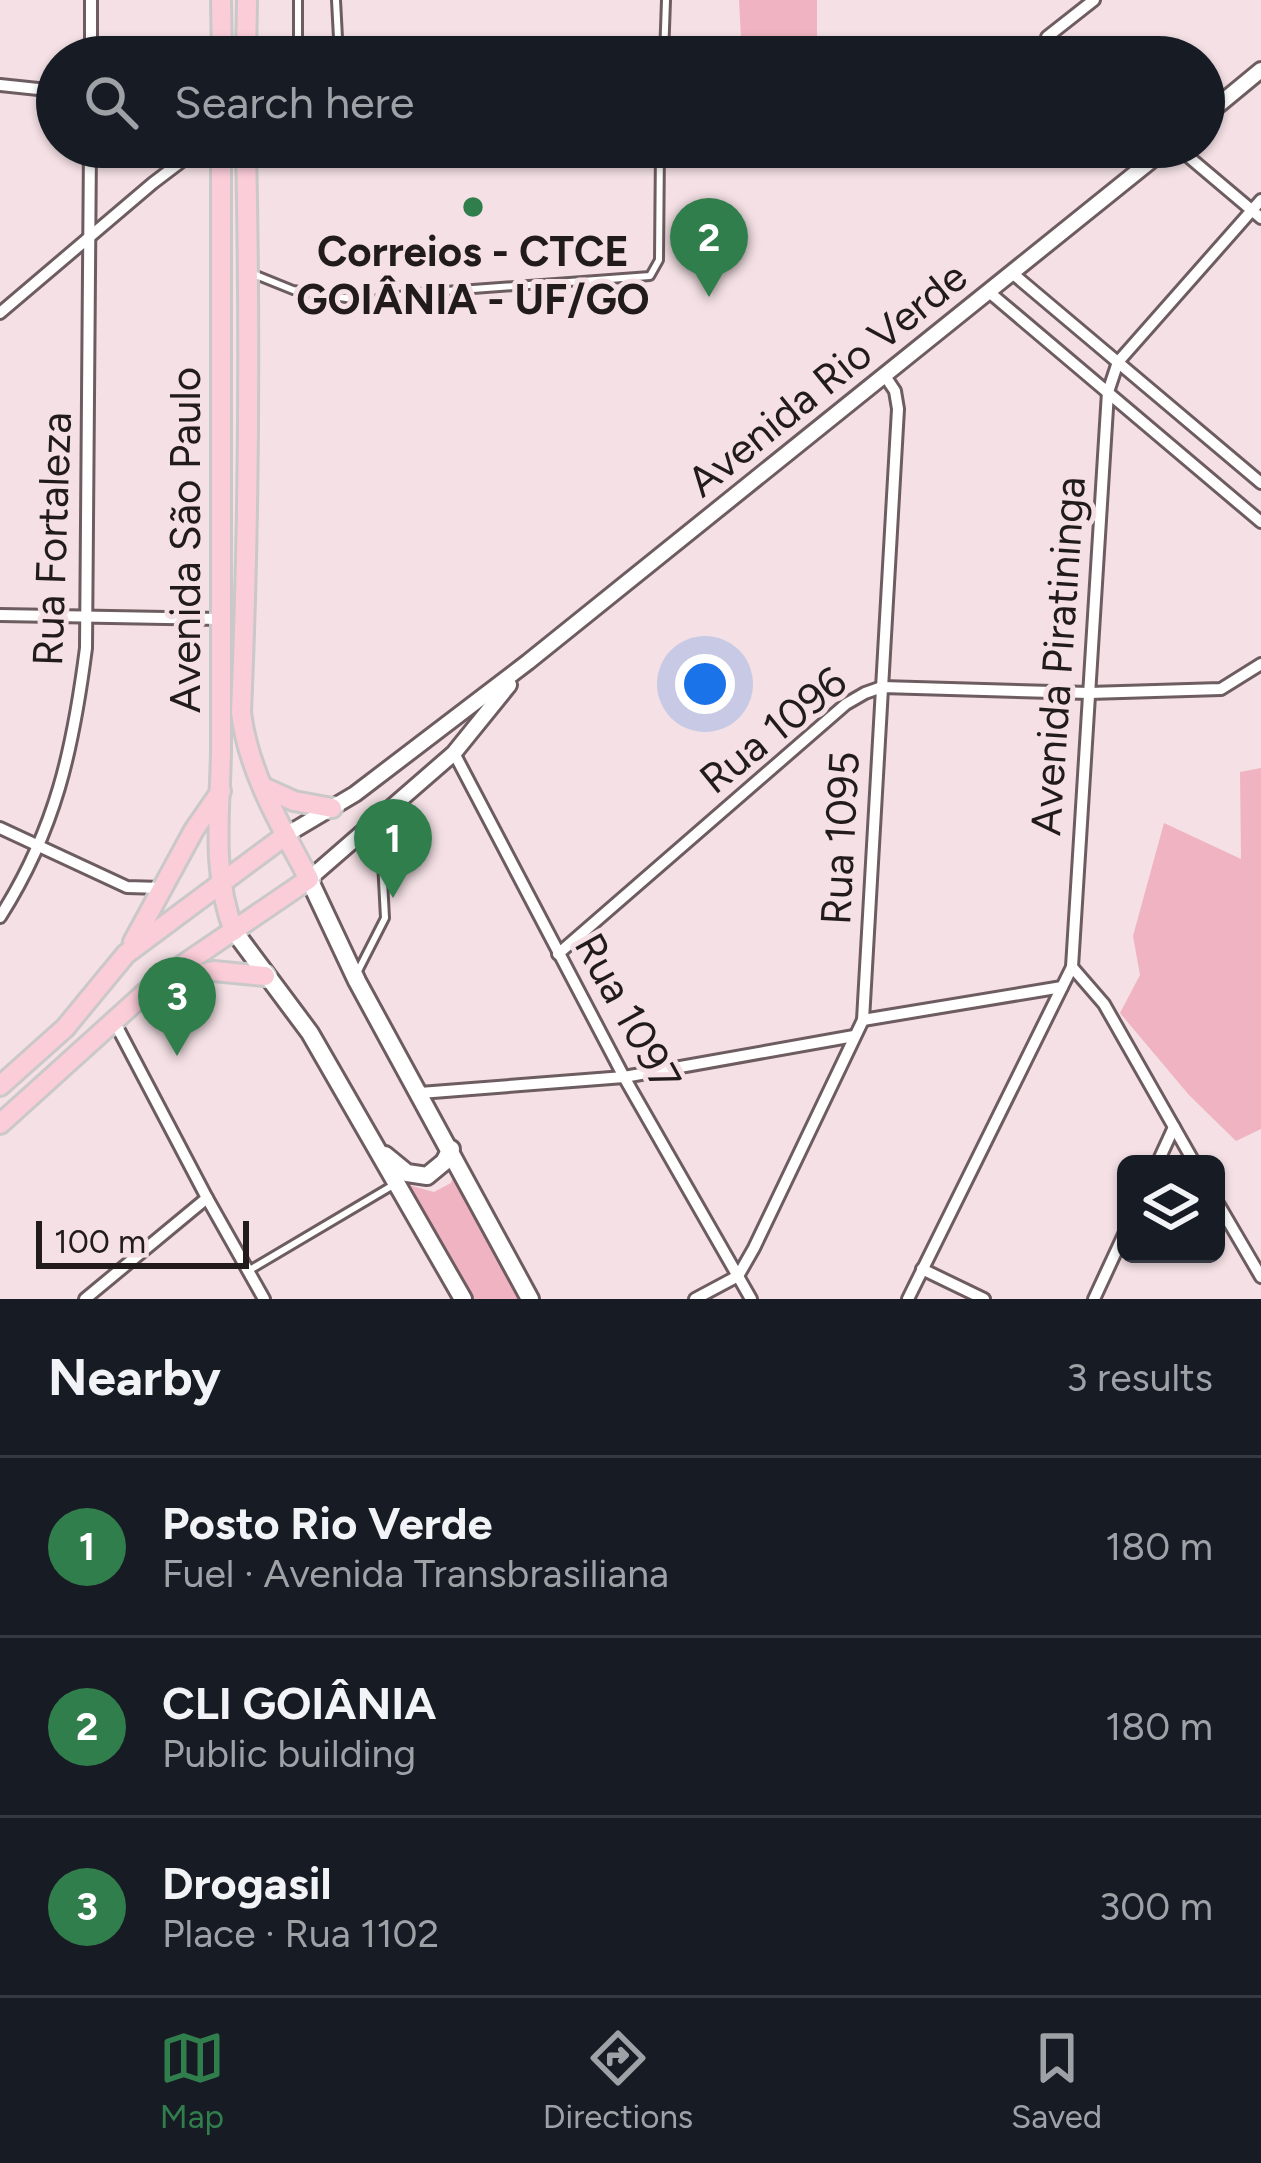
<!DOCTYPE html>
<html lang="en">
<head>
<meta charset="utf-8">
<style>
  body { margin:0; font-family:Figtree,sans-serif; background:#20242c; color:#f1f3f6 }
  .controls { position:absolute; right:36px; bottom:36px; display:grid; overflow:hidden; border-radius:18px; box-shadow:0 3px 9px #0004 }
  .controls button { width:108px; height:108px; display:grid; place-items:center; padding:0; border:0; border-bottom:3px solid #363941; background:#171b24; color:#f1f3f6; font:60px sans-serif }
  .scale { position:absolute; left:36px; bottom:30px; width:213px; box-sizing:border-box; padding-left:12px; border:6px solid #221b1c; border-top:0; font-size:33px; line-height:42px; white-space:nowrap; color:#221b1c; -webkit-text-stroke:9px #f4e0e5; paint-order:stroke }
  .you { position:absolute; left:705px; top:684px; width:42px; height:42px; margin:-30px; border:9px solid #fff; border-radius:50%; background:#1a73e8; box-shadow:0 0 0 18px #1a73e833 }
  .badge { display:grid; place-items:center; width:78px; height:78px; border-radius:50%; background:#317e4d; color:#fff; font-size:39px; font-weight:700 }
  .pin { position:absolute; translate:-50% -99px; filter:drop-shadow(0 3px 6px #0008) }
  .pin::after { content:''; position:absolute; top:63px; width:42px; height:36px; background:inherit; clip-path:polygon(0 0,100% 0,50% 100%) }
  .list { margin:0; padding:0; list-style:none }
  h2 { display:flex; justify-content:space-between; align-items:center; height:156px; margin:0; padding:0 48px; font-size:51px }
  h2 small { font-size:39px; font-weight:400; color:#9ea1a6 }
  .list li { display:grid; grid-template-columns:78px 1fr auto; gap:36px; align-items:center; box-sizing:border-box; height:180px; padding:0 48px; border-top:3px solid #363941 }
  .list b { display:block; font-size:45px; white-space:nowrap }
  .list p { margin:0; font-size:39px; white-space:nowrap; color:#9ea1a6 }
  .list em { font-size:39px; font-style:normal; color:#9ea1a6 }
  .icon { flex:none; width:66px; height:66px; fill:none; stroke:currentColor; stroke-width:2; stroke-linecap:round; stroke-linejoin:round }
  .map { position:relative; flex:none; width:1261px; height:1299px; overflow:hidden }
  .search { position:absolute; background:#171b24; box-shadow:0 3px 9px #0004; left:36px; right:36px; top:36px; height:132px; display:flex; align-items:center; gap:30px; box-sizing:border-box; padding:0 42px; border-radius:66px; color:#9ea1a6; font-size:45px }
  .sheet { height:696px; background:#171b24 }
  nav { display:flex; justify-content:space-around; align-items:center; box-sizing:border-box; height:168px; border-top:3px solid #363941; background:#171b24; font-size:33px; color:#9ea1a6 }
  nav a { display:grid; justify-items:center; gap:6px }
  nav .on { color:#317e4d }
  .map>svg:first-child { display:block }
</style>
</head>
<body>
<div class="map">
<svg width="1261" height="1299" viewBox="0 0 1261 1299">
  <rect width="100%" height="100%" fill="#f4e0e5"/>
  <g fill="#f0b3c2">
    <path d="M739,0H817V57H742Z"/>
    <path d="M1261,768V1129L1236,1141L1189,1095L1120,1013L1140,975L1133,936L1164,823L1241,859L1240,772Z"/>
    <path d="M455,1168L522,1299H474L409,1185L434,1192L451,1183Z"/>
  </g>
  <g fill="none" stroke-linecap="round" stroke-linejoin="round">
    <defs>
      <g id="service">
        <path d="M336,0L339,57"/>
        <path d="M298,57V0"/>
        <path d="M664,57L666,0"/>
        <path d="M1080,57L1100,43L1108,47L1111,57"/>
        <path d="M1130,57H1141"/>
        <path d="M251,273L293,290L366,301L419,293L650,276L659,260L660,147"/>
        <path d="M357,973L385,918L382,861L391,814"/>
        <path d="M248,1271L395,1184"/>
      </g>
      <g id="minor">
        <path d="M1047,37L1094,0"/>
        <path d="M91,57V0"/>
        <path d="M0,85L57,91"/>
        <path d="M1177,147L1261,218"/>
        <path d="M1012,273L1261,483"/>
        <path d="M989,292L1261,522"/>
        <path d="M0,313L153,183L182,161L208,147"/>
        <path d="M0,615L221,619"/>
        <path d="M454,753L624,1077L751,1299"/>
        <path d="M0,828L127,887L161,888"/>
        <path d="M0,917C56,829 73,749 86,648L90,147"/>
        <path d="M558,954L846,704L865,693L882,687L1089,693L1221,689L1261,664"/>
        <path d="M1072,967L1104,1004L1195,1164"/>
        <path d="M863,1020L1062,987"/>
        <path d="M114,1021L207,1198L264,1299"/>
        <path d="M420,1093L624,1077L854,1036"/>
        <path d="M1157,1164L1174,1127"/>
        <path d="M1216,1200L1261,1277"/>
        <path d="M922,1269L984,1299"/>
        <path d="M85,1299L207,1198"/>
        <path d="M695,1299L738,1276L754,1248L863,1020L898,409L895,391L885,376"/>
        <path d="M908,1299L1072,967L1108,392L1118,362L1261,200"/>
        <path d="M1094,1299L1126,1230"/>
      </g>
      <g id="tertiary">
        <path d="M1204,117L1261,70"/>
        <path d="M286,835L355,794L528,662L1168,147"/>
        <path d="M309,879L454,753L509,685"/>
      </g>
      <g id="secondary">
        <path d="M309,879L357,981L530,1299"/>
        <path d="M234,931L310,1033L463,1299"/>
        <path d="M385,1155L407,1173L427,1176L444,1162L451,1149"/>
      </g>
      <g id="primary">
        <path d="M221,0L222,57"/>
        <path d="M246,57L247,0"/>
        <path d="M221,147V751C220,812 211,873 234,931"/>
        <path d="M263,787L294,801L332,808"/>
        <path d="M133,942L194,830L221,791"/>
        <path d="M171,980L214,971L265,976"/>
        <path d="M0,1086L65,1028L126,954L286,835"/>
        <path d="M0,1124L155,984L309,879C281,826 248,772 241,712C249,524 250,335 246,147"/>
      </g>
    </defs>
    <use href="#service" stroke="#6d5c60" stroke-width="12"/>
    <use href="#minor" stroke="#6d5c60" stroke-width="16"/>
    <use href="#tertiary" stroke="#6d5c60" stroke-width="20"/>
    <use href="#secondary" stroke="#6d5c60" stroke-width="22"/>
    <use href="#primary" stroke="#cac8c9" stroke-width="24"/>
    <use href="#service" stroke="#fff" stroke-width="6"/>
    <use href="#minor" stroke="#fff" stroke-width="10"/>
    <use href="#tertiary" stroke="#fff" stroke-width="14"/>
    <use href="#secondary" stroke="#fff" stroke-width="16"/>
    <use href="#primary" stroke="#fbcdd9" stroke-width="18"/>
  </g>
  <circle fill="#317e4d" stroke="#f4e0e5" stroke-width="4.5" cx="473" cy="207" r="12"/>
  <g text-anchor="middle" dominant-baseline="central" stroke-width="10" stroke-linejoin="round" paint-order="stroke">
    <g font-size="42" font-weight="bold" fill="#221b1c" stroke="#f4e0e5">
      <text x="473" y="251">Correios - CTCE<tspan x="473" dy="48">GOIÂNIA - UF/GO</tspan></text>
    </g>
    <g font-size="42" fill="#221b1c" stroke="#f4e0e5">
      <text transform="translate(827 379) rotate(-39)">Avenida Rio Verde</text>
      <text transform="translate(52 539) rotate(-88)">Rua Fortaleza</text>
      <text transform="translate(185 540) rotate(-90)">Avenida São Paulo</text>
      <text transform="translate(1058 656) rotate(-86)">Avenida Piratininga</text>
      <text transform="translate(773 730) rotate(-39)">Rua 1096</text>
      <text transform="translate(840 838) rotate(-87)">Rua 1095</text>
      <text transform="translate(628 1012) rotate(61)">Rua 1097</text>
    </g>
  </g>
</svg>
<div class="controls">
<button><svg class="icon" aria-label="layers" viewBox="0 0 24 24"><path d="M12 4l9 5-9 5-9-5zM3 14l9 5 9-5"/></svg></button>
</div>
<div class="scale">100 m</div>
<div class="you"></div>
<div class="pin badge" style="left:393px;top:898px">1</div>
<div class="pin badge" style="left:709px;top:297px">2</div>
<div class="pin badge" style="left:177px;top:1056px">3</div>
<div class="search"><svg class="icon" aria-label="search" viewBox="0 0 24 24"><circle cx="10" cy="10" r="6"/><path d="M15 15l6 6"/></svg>Search here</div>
</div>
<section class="sheet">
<h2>Nearby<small>3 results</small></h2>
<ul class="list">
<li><span class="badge">1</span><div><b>Posto Rio Verde</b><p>Fuel · Avenida Transbrasiliana</p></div><em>180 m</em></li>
<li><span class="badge">2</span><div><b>CLI GOIÂNIA</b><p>Public building</p></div><em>180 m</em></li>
<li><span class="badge">3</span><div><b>Drogasil</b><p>Place · Rua 1102</p></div><em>300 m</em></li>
</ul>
</section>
<nav>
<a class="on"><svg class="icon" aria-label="map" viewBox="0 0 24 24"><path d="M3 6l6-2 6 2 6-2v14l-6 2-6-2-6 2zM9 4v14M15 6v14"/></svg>Map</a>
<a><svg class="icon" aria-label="directions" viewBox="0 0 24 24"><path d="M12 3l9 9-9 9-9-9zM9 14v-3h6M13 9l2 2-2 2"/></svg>Directions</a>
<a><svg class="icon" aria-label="saved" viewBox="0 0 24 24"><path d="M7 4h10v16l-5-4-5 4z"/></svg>Saved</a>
</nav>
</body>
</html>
